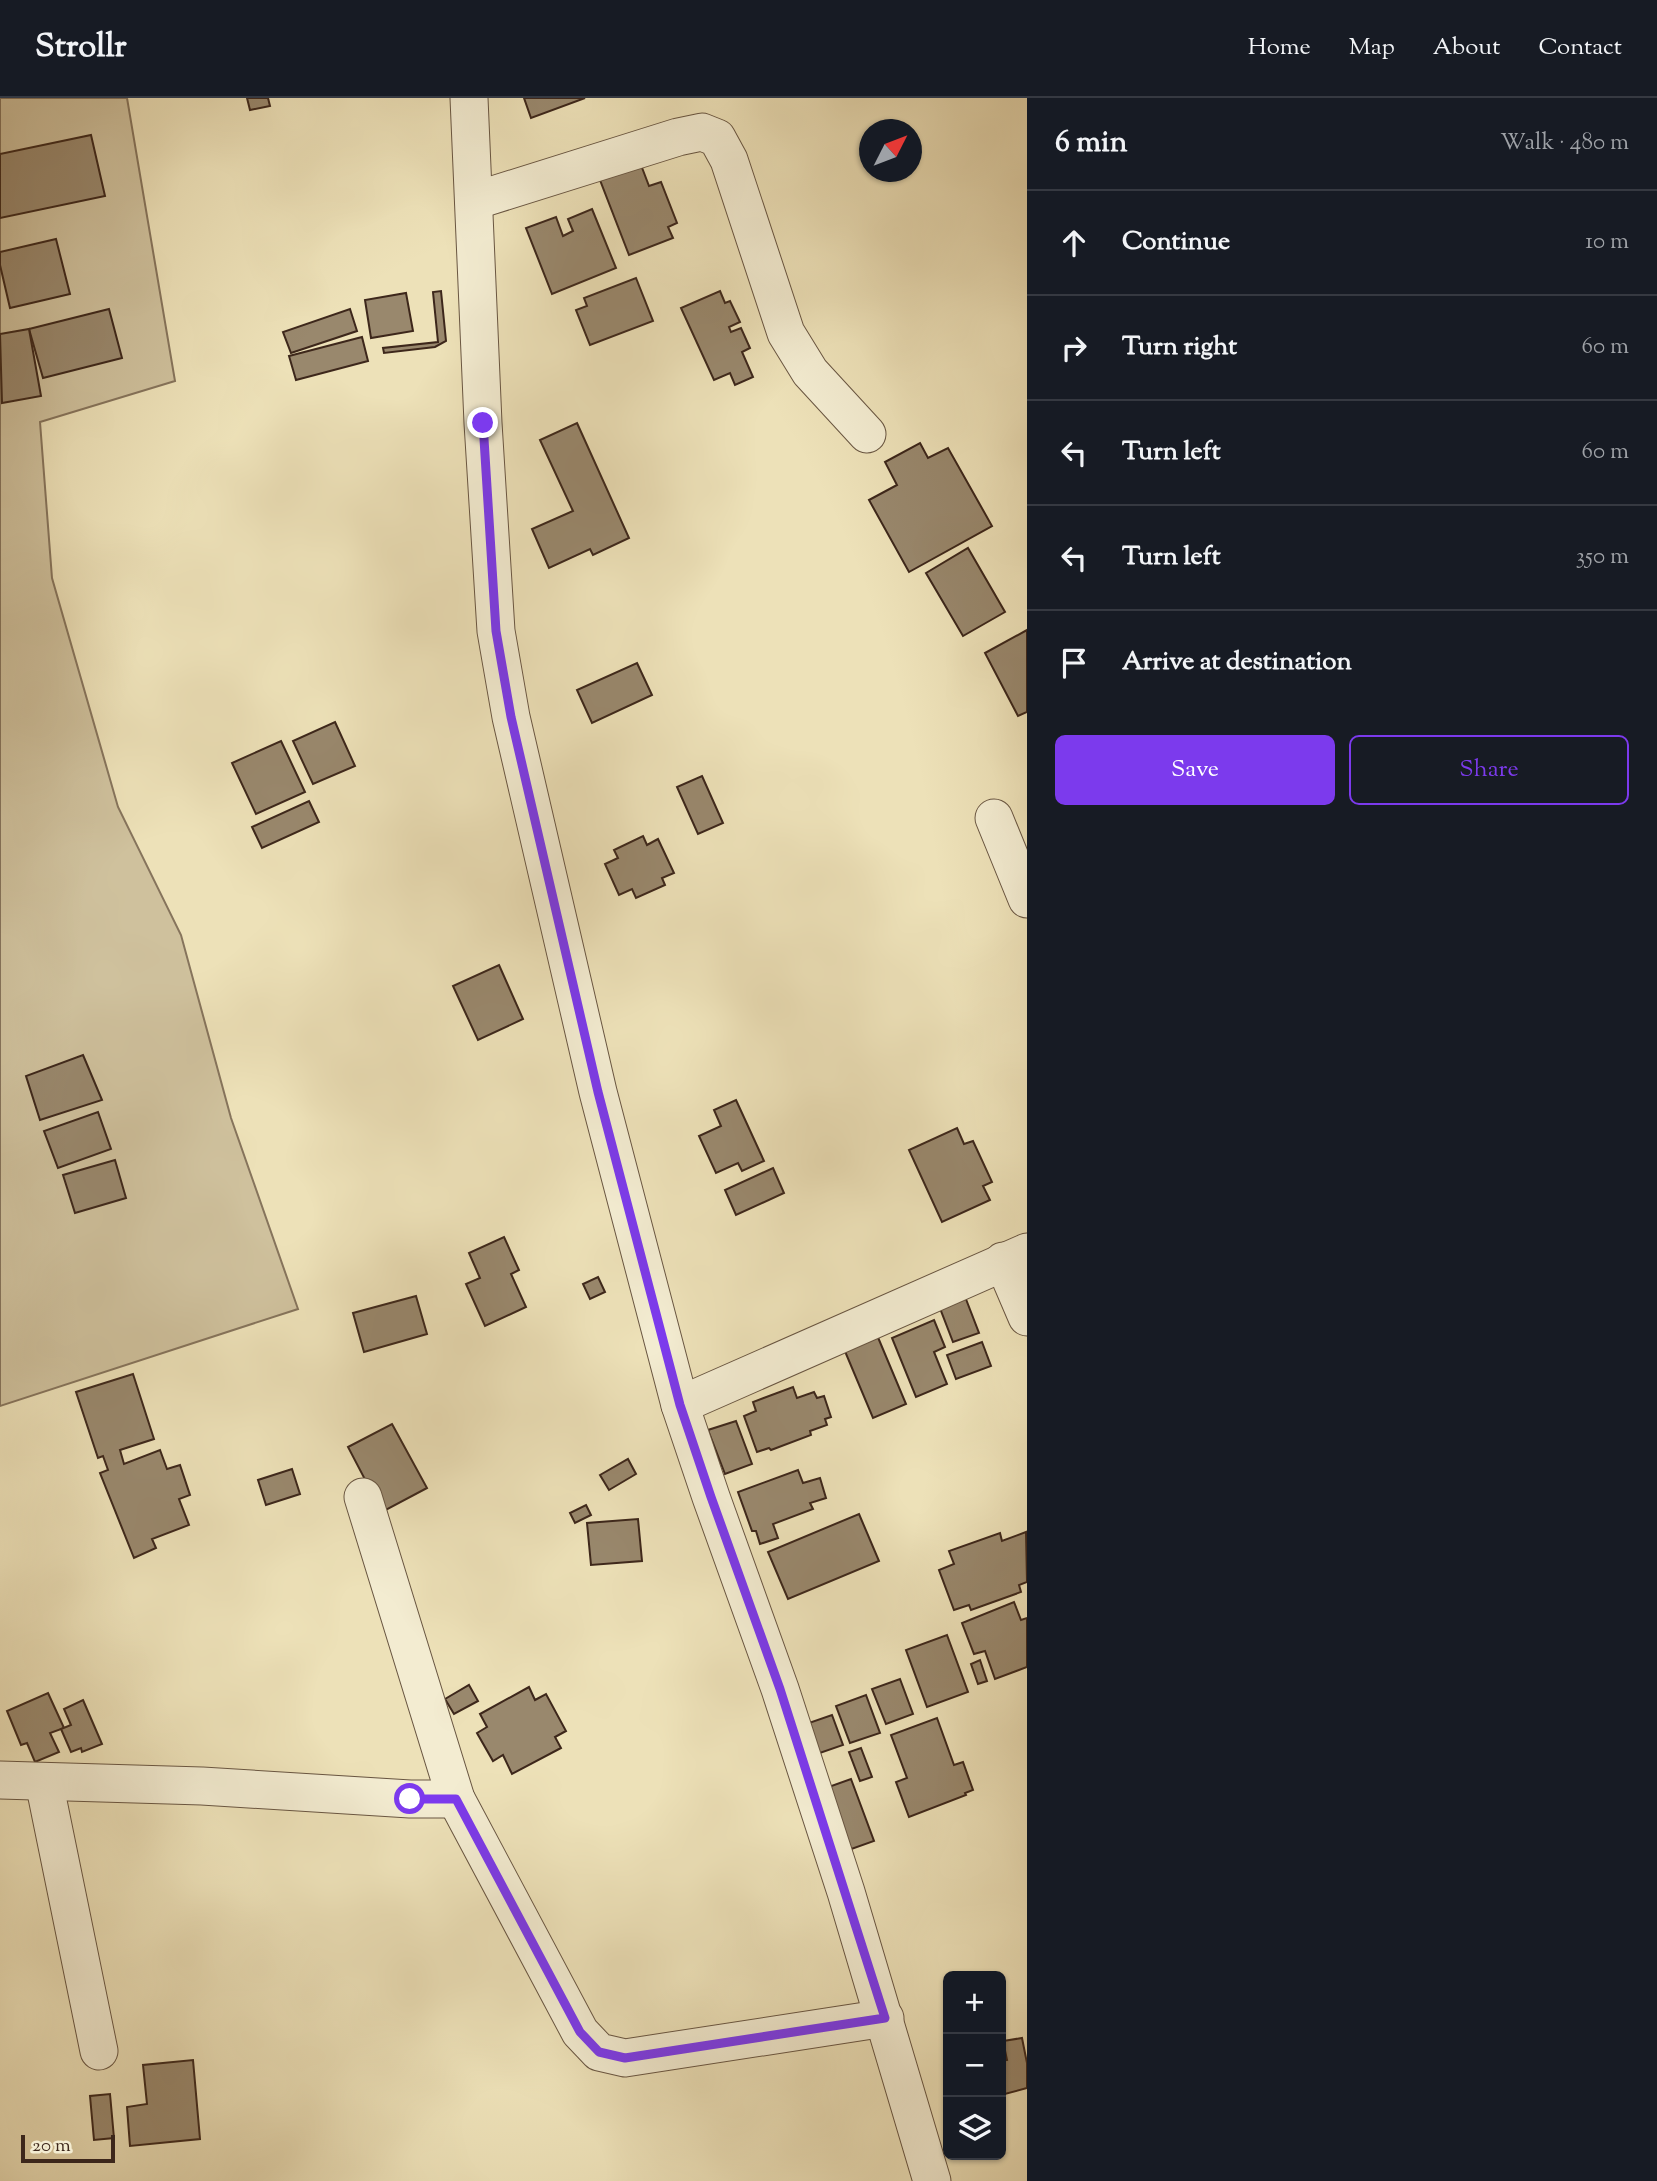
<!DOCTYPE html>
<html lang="en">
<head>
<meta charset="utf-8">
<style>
  body { margin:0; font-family:"Sorts Mill Goudy",serif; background:#20242c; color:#f1f3f6 }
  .controls { position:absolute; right:21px; bottom:21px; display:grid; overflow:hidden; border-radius:10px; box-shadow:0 2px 5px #0004 }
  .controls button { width:63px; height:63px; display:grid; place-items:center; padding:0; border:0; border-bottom:2px solid #363941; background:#171b24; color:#f1f3f6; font:35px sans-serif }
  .compass { position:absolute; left:859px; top:21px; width:63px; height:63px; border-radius:50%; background:#171b24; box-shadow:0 2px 5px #0004; rotate:48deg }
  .scale { position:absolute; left:21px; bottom:18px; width:94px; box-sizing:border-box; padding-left:7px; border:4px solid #3d271b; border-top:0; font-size:19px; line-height:24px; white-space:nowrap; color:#3d271b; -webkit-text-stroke:5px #f3ecd1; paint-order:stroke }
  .stop { position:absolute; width:21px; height:21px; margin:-16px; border:5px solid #7c3aed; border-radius:50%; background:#fff }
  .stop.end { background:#7c3aed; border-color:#fff; box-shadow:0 2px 7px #0008 }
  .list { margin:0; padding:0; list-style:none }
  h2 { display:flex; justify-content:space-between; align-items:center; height:91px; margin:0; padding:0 28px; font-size:30px }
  h2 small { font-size:23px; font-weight:400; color:#9ea1a6 }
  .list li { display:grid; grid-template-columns:46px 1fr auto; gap:21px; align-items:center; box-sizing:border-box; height:105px; padding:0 28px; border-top:2px solid #363941 }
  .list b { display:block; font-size:26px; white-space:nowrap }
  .list em { font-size:23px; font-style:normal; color:#9ea1a6 }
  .actions { display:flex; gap:14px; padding:21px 28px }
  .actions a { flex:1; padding:16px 0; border:2px solid #7c3aed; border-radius:10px; text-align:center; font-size:24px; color:#7c3aed }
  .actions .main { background:#7c3aed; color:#fff }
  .icon { flex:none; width:38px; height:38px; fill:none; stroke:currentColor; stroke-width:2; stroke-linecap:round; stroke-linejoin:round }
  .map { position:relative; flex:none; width:1027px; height:2083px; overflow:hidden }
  header { display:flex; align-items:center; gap:42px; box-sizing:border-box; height:98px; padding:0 35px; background:#171b24; border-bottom:2px solid #363941 }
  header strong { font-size:33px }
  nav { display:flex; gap:38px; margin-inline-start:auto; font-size:24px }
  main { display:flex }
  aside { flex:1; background:#171b24 }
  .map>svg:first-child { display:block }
</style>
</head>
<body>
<header>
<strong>Strollr</strong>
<nav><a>Home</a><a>Map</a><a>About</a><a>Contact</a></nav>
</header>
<main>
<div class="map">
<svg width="1027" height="2083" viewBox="0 0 1027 2083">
  <rect width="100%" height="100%" fill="#ede1b8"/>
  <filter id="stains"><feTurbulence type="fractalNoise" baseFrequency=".00286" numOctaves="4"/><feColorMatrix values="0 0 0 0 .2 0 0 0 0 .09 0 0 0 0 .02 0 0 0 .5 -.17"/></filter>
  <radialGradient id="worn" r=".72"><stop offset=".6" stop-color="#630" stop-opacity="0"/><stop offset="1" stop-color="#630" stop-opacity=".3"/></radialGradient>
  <path fill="#cfc19d" stroke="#86745c" stroke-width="2" d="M0,0H127L175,283L40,324L52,480L118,709L181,837L231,1020L298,1211L0,1308Z"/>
  <g fill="#99886d" stroke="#3d271b" stroke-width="2">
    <path d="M247,0H268L270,8L250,12Z"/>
    <path d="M524,0H585L531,20Z"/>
    <path d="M91,37L105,98L0,120V56Z"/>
    <path d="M641,67L649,88L661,84L677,125L668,129L673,140L629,157L600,82Z"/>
    <path d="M592,111L616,170L552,196L526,130L556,119L563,138L573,133L568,121Z"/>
    <path d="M56,141L70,196L10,210L0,167V154Z"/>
    <path d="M636,180L653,223L590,247L576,212L587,208L584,200Z"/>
    <path d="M441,193L446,243L435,249L384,255L383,250L438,244L433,194Z"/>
    <path d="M720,193L725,205L730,203L740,224L729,229L731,234L741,230L750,250L742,254L753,279L735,287L730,275L714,282L681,210Z"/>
    <path d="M406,195L413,233L371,240L365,202Z"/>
    <path d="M109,211L122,260L43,280L29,231Z"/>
    <path d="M350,211L357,233L291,255L283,234Z"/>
    <path d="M29,231L41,298L2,305L0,236Z"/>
    <path d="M362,239L368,263L296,282L289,258Z"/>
    <path d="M577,325L629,440L593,457L590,451L549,470L532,431L573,413L540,342Z"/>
    <path d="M920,345L928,360L948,350L992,428L909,474L869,402L897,387L885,364Z"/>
    <path d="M968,450L1005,514L963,538L926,475Z"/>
    <path d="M1027,532V614L1018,618L985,555Z"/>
    <path d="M637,565L652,597L592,625L577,592Z"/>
    <path d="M335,624L355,668L313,686L293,643Z"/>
    <path d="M281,643L305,694L256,716L232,665Z"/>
    <path d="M702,678L723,725L698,736L677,689Z"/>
    <path d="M309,703L319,724L262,750L252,729Z"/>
    <path d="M643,738L647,747L658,741L674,775L662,780L665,787L636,800L632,791L619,797L605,766L618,760L614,752Z"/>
    <path d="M499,867L523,921L478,942L453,888Z"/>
    <path d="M83,957L102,1002L40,1022L26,978Z"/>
    <path d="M736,1002L764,1063L742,1073L738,1065L716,1075L699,1038L721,1028L714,1012Z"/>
    <path d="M98,1014L111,1051L58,1070L44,1033Z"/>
    <path d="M957,1030L964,1046L973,1043L992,1084L983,1088L990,1102L942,1124L909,1052Z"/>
    <path d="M115,1062L126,1100L75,1115L63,1077Z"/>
    <path d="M773,1070L784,1095L736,1117L725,1092Z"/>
    <path d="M504,1139L519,1172L511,1176L526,1209L485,1228L466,1186L480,1180L469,1155Z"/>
    <path d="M598,1179L605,1194L590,1201L583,1186Z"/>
    <path d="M964,1196L979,1235L953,1244L938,1205Z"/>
    <path d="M416,1198L427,1236L364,1254L353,1215Z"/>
    <path d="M934,1222L945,1249L934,1254L947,1286L916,1299L892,1240Z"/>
    <path d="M877,1237L906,1306L873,1320L844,1251Z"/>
    <path d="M982,1244L991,1268L956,1281L947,1257Z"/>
    <path d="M133,1276L154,1341L120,1352L124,1366L160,1352L167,1371L180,1367L190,1397L179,1401L189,1427L152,1441L156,1450L134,1460L100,1375L108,1372L103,1358L98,1360L76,1294Z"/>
    <path d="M793,1289L797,1300L814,1294L817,1300L824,1298L831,1319L825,1321L827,1327L810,1333L811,1337L771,1352L769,1350L757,1354L744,1318L756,1313L753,1304Z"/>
    <path d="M736,1323L752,1366L725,1376L708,1332Z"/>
    <path d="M392,1326L427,1390L382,1414L348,1349Z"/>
    <path d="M628,1361L636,1376L609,1392L600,1377Z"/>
    <path d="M292,1371L300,1396L266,1407L258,1382Z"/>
    <path d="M798,1372L803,1385L820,1380L826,1400L810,1405L813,1411L773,1426L778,1440L760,1446L756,1433H752L738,1394Z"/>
    <path d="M586,1407L591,1417L575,1425L570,1415Z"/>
    <path d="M859,1416L879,1463L788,1501L768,1454Z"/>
    <path d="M638,1421L642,1463L591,1467L587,1425Z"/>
    <path d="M1026,1434L1027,1484L1019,1487L1021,1494L971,1512L969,1507L954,1512L939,1472L954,1466L949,1453L1000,1435L1002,1443Z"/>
    <path d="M1014,1504L1021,1522L1027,1520V1569L995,1581L985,1553L974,1556L962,1525Z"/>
    <path d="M947,1537L968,1594L927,1609L906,1552Z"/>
    <path d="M980,1562L987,1583L978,1586L971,1566Z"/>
    <path d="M900,1581L913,1616L886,1626L872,1591Z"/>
    <path d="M469,1587L478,1603L454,1616L445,1601Z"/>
    <path d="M529,1589L535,1602L546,1596L566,1633L555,1639L561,1650L512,1676L503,1657L493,1663L477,1635L487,1629L480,1616Z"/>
    <path d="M48,1595L64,1630L50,1635L59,1654L35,1664L27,1645L21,1647L7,1613Z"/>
    <path d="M866,1597L880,1635L850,1645L836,1608Z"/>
    <path d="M83,1602L102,1646L82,1654L81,1650L71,1654L61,1631L71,1627L64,1611Z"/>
    <path d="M832,1617L843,1647L814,1657L803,1627Z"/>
    <path d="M937,1620L954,1667L963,1664L973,1692L965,1695L966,1697L909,1719L896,1684L907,1680L891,1637Z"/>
    <path d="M861,1650L872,1679L860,1683L849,1654Z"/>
    <path d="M851,1681L874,1743L843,1754L820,1692Z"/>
    <path d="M1022,1940L1027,1965V1990L1001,1997V1963L1007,1962L1003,1943Z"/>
    <path d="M193,1962L200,2041L130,2048L127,2009L147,2006L143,1967Z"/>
    <path d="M110,1996L114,2040L94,2042L90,1998Z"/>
  </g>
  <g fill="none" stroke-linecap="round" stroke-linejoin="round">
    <defs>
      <g id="minor">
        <path d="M469,0L483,325L496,533L511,619L598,994L680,1307L711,1399L780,1591L846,1794L932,2083"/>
        <path d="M474,103L678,39L702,34L717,40L729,62L786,235L810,274L867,336"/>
        <path d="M994,720L1027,801"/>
        <path d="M1003,1163L1027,1219"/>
        <path d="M680,1307L1027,1154"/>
        <path d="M363,1399L456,1701L580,1934L599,1954L625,1960L885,1920"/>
        <path d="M0,1682L202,1688L410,1701H456"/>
        <path d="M44,1684L99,1953"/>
      </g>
    </defs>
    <use href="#minor" stroke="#695642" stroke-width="39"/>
    <use href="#minor" stroke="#f3ecd1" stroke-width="37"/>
  </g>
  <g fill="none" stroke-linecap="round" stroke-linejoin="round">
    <path stroke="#7c3aed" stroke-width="9" d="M410,1701H456L580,1934L599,1954L625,1960L885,1920L780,1591L711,1399L680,1307L598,994L511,619L496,533L483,325"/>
  </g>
  <rect width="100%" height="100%" filter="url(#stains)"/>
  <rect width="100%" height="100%" fill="url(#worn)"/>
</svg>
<div class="controls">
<button>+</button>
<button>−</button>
<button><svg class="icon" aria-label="layers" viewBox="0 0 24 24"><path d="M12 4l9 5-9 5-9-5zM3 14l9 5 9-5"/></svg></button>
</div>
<svg class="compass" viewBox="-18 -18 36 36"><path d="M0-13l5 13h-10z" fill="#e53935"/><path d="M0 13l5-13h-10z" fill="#9ea1a6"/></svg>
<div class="scale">20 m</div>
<div class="stop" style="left:410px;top:1701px"></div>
<div class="stop end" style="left:483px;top:325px"></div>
</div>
<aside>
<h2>6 min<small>Walk · 480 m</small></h2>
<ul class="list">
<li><svg class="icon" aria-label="ahead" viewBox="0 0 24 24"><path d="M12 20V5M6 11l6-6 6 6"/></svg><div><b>Continue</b></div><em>10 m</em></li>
<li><svg class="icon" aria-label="right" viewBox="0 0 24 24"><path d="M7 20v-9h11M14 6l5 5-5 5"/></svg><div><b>Turn right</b></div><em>60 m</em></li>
<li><svg class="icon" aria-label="left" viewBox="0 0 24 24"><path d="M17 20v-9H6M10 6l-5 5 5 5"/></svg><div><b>Turn left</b></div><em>60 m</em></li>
<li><svg class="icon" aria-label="left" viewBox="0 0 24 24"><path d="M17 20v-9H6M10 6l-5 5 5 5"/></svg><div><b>Turn left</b></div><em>350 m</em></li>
<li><svg class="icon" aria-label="arrive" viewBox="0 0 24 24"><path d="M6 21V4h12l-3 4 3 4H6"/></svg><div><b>Arrive at destination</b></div></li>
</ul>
<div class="actions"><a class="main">Save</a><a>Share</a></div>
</aside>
</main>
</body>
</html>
